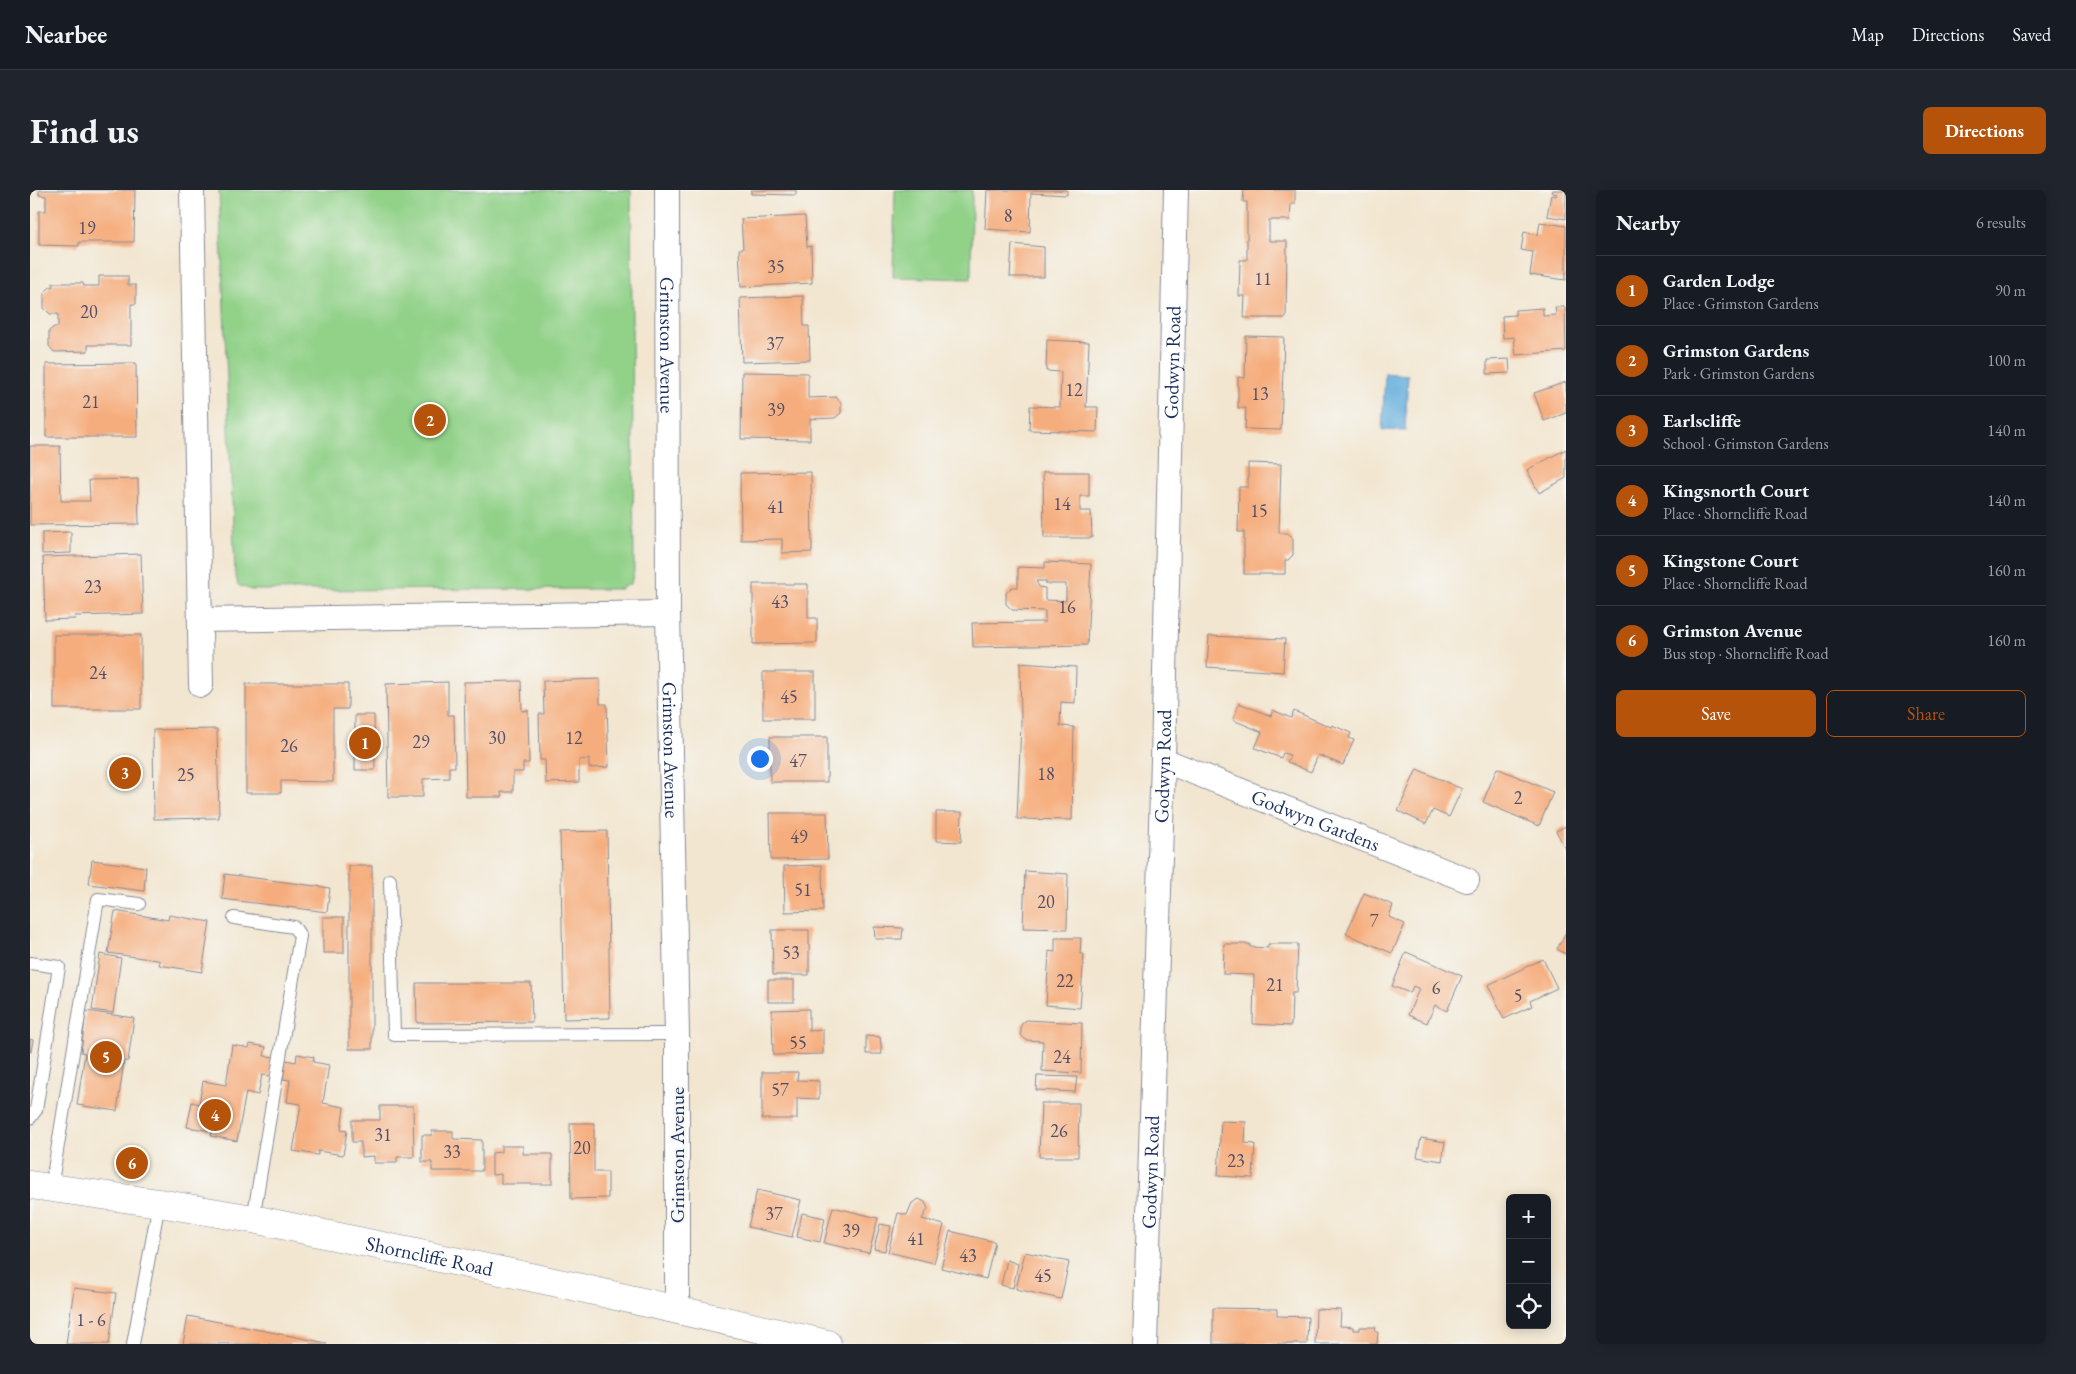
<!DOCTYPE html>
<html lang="en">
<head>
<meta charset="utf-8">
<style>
  body { margin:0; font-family:"EB Garamond",serif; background:#20242c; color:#f1f3f6 }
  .controls { position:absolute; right:15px; bottom:15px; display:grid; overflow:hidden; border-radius:8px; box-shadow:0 2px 12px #0003 }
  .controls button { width:45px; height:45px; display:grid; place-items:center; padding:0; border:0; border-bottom:1px solid #363941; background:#171b24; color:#f1f3f6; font:25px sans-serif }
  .you { position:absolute; left:729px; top:568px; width:18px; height:18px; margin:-12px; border:4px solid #fff; border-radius:50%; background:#1a73e8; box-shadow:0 0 0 8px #1a73e833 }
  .badge { display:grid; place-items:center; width:32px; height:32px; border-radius:50%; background:#b45309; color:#fff; font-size:16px; font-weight:700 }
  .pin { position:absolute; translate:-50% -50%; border:2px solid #fff; box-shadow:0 1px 5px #0006 }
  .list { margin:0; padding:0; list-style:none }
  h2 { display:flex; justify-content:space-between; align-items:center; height:65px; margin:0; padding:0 20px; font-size:21px }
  h2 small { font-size:16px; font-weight:400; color:#9ea1a6 }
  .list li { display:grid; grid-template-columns:32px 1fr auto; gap:15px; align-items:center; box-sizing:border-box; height:70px; padding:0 20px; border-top:1px solid #363941 }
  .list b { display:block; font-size:19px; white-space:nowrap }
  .list p { margin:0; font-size:16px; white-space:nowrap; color:#9ea1a6 }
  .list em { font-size:16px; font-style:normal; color:#9ea1a6 }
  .actions { display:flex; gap:10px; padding:15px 20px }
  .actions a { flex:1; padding:11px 0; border:1px solid #b45309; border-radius:8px; text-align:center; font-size:18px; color:#b45309 }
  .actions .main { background:#b45309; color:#fff }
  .icon { flex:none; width:28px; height:28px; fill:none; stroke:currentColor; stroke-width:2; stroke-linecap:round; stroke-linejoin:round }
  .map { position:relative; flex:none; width:1536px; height:1154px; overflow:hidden; border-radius:8px }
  header { display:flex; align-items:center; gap:30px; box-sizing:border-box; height:70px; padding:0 25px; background:#171b24; border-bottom:1px solid #363941 }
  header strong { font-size:24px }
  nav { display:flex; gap:28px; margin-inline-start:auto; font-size:18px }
  .intro { display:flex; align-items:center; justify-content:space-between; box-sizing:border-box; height:120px; padding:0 30px }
  h1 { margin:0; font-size:35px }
  .button { padding:12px 22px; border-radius:8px; background:#b45309; color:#fff; font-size:18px; font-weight:700 }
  main { display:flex; gap:30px; padding:0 30px }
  aside { flex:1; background:#171b24; border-radius:8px; box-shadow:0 2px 12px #0003 }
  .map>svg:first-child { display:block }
</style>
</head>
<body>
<header>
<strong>Nearbee</strong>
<nav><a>Map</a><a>Directions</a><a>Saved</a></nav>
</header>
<div class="intro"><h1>Find us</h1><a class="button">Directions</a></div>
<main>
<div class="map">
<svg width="1536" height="1154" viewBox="0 0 1536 1154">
  <rect width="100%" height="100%" fill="#f6f6f2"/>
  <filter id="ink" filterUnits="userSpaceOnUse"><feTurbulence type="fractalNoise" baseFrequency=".02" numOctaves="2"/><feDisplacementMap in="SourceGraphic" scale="10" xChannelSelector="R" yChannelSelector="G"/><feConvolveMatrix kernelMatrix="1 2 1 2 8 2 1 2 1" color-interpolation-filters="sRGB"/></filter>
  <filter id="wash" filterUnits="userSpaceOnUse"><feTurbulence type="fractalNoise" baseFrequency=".0096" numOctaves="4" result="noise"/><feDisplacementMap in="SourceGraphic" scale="20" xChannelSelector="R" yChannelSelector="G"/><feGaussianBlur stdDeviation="1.12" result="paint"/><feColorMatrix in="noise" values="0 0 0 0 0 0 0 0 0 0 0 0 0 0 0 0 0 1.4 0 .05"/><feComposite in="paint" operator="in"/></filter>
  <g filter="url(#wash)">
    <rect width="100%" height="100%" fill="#f2e6d0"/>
    <g fill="#91d188" stroke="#568073">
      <path d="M189,0H601L604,381L601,393L590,399L221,400L208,395L205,382Z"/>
      <path d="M865,0H942L941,89L863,87Z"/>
    </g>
    <path fill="#65aedd" stroke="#406e9e" d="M1355,183L1378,185L1375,241L1352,240Z"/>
    <g id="blocks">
      <g fill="#f6ad7d" fill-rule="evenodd">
        <path d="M9,0H105L104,52H49V56L9,55V21H16V6L9,5Z"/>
        <path d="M721,0H766V5L721,4Z"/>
        <path d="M957,0H1037V5L1001,3L1000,42L955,39Z"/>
        <path d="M1214,0H1265V14H1261L1260,30H1239V51H1257L1256,128H1214L1215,106H1209L1210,70H1217V12H1213Z"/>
        <path d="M1523,0H1536V29L1517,26L1521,5L1526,6L1527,4L1522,3Z"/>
        <path d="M775,26L777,57L781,56L782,93L711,97L709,59H713L711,29Z"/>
        <path d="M1510,32L1536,36V90L1500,85L1503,62L1491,60L1494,42L1508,45Z"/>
        <path d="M982,54L1014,57V87H980Z"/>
        <path d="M69,86H98V95H106V114H101V155H58V161L24,162L19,156V141L24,137H28V124H20L14,118V103L20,97H23V93H53L54,96H69Z"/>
        <path d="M773,106L774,136H779L780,170L712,172L710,108Z"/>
        <path d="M1525,117H1535L1536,161L1486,165L1484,147L1473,148L1472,126L1485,125V120L1513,118V126L1526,125Z"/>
        <path d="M1216,146L1254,147L1251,240L1215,239L1216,218H1208V187L1215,188Z"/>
        <path d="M1017,150L1059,152L1056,217H1068L1067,242L999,240L1000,216L1030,217L1031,182L1016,181Z"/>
        <path d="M1479,169L1480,183L1457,184V170Z"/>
        <path d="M106,173L107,247H16V174Z"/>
        <path d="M712,182L778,183V208L806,207L811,213V223L805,228L780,229V250L711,249Z"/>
        <path d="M1536,192V223L1514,231L1504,203Z"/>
        <path d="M0,256H30L31,311H60L59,290L108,289L109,334L0,335Z"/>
        <path d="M1536,259V288L1509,303L1497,280Z"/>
        <path d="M1218,273L1251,274L1249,343H1258L1263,348V365L1258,370H1255V384H1214V342H1208L1209,297H1218Z"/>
        <path d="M781,282L782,362L752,363V349L711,350L710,283Z"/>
        <path d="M1013,282H1059V306H1050V321H1061L1062,348H1014Z"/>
        <path d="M41,342V363L12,364V343Z"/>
        <path d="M111,364L113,424L44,426L45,429L15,430L13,367Z"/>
        <path d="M1015,372L1061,374L1057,455L943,457L942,433L1015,432V421L982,420L976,414V403L982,397H988V377L1015,378ZM1006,391H1016V394H1036V411L1015,410V398L1009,397Z"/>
        <path d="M723,394H778V428H787V453L723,454Z"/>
        <rect x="24" y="445" width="87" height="74"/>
        <path d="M1179,446L1255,449L1253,482L1177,477Z"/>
        <path d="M990,473L1046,477L1045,513L1031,512L1030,536L1044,537L1042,630L987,629L991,534Z"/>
        <rect x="733" y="482" width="52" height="47"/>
        <path d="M570,489V514H577L579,577L559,578V569L549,570V592L516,593L515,570H510L509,524H514L513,491Z"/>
        <path d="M491,491L492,521L498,520L499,573H493V582H483V602H471L472,607H436L434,492Z"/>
        <path d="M418,492V525H424L425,577H419V588L393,589V607H358L356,494Z"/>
        <path d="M216,494H318V519H303V592L251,591V603H216Z"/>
        <path d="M1209,513L1241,526L1243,520L1261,528L1264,521L1301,537L1302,535L1321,543L1319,548L1324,550L1313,575L1288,565L1281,582L1257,572L1260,565L1253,563L1251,568L1225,558L1232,542L1203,530Z"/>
        <path d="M325,525H344L345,580H325Z"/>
        <path d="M187,539L189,628L124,629L123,540Z"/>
        <rect x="740" y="547" width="57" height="45"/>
        <path d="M1467,578L1523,602L1509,636L1453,612Z"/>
        <path d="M1387,579L1432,599L1419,627L1403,620L1396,634L1368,621Z"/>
        <path d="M906,622H932L931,652L906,651Z"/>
        <path d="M740,623H797L798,669L741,670Z"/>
        <path d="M1536,636V660L1526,641Z"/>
        <path d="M577,641L580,828L534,829L530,642Z"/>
        <path d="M62,670L116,677L114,701L59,694Z"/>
        <path d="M792,675L793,721L755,722L754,676Z"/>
        <rect x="319" y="676" width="23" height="183"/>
        <path d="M995,681L1038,684L1037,739L993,738Z"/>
        <path d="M195,684L300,698L297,722L192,709Z"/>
        <path d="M1334,703L1363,715L1359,727L1375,734L1362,763L1316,744Z"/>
        <path d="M85,721L138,730L139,725L180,732L172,782L129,775L130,771L127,770L78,763Z"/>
        <rect x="293" y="727" width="21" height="36"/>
        <path d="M844,737L873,738L872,749H845Z"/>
        <path d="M742,740H779V785H743Z"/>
        <path d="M1536,742V764L1527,759Z"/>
        <path d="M1025,748H1051L1050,764H1054L1050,818L1016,815L1019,761L1025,762Z"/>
        <path d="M1194,754H1220V757L1238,758V754H1268L1266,803H1262L1261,836L1223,834L1224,785L1193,784Z"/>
        <path d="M1376,762L1432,786L1417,821L1405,815L1397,833L1378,825L1389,799L1383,796L1380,803L1362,796Z"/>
        <path d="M70,764L91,768L83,823L62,820Z"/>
        <path d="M1513,769L1527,798L1500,811L1502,816L1474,829L1458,795Z"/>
        <rect x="738" y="790" width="26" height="22"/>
        <path d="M386,793H501L502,832L387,833Z"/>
        <path d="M779,819V841L793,840V864L743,865L742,820Z"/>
        <path d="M56,821L104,828L98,871H94L87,921L47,915L55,863L51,862Z"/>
        <path d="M996,830L1052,833L1051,883L1012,881L1013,851L996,850L991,845V835Z"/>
        <path d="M836,846L850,847L852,864H836Z"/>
        <path d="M0,849L3,850L1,862H0Z"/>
        <path d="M220,854L236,857L234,866L244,867L241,886L232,885L228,905L216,902L207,951L181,946L182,941L157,937L162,912L169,914L173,891L196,895L202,855L219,858Z"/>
        <path d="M267,864L284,867L283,872L299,875L293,913L314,917L311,940L317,941L313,965L288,961V965L263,961L271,914L257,912L260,890L253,889L256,870L266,872Z"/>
        <path d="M732,882H768L767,890L789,891V909L767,908V929H732Z"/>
        <path d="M1007,886L1047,887L1045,902L1006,900Z"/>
        <path d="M1011,913H1049L1048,967H1009Z"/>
        <path d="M350,916H383L384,967H367V973H344V966L331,967V952H322V930H350Z"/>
        <path d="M1191,931L1216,932L1215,953L1225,954L1223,988L1188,986Z"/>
        <path d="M540,933H564V982H578V1008L541,1009Z"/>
        <path d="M402,941H423V949L452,950V981H402V972H392V945H402Z"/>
        <path d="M1391,948L1415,952L1412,971L1387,967Z"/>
        <path d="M471,956H493V964H522V994H471V984L462,985V963L471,962Z"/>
        <path d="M727,1000L771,1010L762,1047L718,1037Z"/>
        <path d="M889,1009L895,1012L898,1019L892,1029L914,1035L904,1073L858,1062L868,1023L877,1025L882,1013Z"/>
        <path d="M803,1017L848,1028L839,1063L794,1053Z"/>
        <path d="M772,1023L795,1028L790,1052L767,1047Z"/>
        <path d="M850,1034L861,1036L855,1061L844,1059Z"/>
        <path d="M920,1041L965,1052L956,1089L911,1078Z"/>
        <path d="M995,1062L1039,1072L1031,1109L986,1099Z"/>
        <path d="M977,1070L988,1074L983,1098L971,1095Z"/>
        <path d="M44,1098L86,1103L79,1154H36Z"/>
        <path d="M1183,1118L1247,1119V1126L1278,1127L1277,1154H1183Z"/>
        <path d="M1286,1119L1311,1120L1310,1136L1323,1137V1140H1330V1137H1346L1345,1142H1348L1347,1154H1285Z"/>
        <path d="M158,1126L297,1153V1154H153Z"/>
      </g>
    </g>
  </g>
  <g filter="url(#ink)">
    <use href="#blocks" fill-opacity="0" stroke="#868a97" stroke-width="1"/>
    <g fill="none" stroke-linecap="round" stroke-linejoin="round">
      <defs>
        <g id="service">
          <path d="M360,690L364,845L647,844"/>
          <path d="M204,728L264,737L270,746L223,1029"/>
          <path d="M0,773L29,777L6,920L0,928"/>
          <path d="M21,998L68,709L109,714"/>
          <path d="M103,1154L129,1013"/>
        </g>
        <g id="minor">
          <path d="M162,0L171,495"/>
          <path id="s1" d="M637,0L638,423L647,844V1120"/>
          <path d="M170,430L638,423"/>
          <path id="s2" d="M1133,570L1437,690"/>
          <path id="s3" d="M1115,1154L1133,570L1146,0"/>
        </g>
        <g id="secondary">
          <path id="s4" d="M0,995L129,1013L223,1029L538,1095L797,1154"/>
        </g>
      </defs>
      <use href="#service" stroke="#868a97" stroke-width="14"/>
      <use href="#minor" stroke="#868a97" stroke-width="26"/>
      <use href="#secondary" stroke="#868a97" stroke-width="29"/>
      <use href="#service" stroke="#fff" stroke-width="12"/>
      <use href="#minor" stroke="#fff" stroke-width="24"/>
      <use href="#secondary" stroke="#fff" stroke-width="28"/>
    </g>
  </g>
  <g text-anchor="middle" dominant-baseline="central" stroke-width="4" stroke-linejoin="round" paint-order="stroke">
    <g font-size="18" fill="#524e66">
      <text x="978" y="25">8</text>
      <text x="57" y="37">19</text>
      <text x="746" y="76">35</text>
      <text x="1233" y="88">11</text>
      <text x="59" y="121">20</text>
      <text x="745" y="153">37</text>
      <text x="1044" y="199">12</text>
      <text x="1230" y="203">13</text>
      <text x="61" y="211">21</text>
      <text x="746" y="219">39</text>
      <text x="1032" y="313">14</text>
      <text x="746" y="316">41</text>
      <text x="1229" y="320">15</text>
      <text x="63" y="396">23</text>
      <text x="750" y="411">43</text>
      <text x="1037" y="416">16</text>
      <text x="68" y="482">24</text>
      <text x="759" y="506">45</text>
      <text x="467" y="547">30</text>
      <text x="544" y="547">12</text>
      <text x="391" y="551">29</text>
      <text x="259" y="555">26</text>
      <text x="768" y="570">47</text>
      <text x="1016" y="583">18</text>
      <text x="156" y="584">25</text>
      <text x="1488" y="607">2</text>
      <text x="769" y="646">49</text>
      <text x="773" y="699">51</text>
      <text x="1016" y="711">20</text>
      <text x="1344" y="730">7</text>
      <text x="761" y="762">53</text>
      <text x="1035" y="790">22</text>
      <text x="1245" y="794">21</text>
      <text x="1406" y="797">6</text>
      <text x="1488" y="805">5</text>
      <text x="768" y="852">55</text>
      <text x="1032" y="866">24</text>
      <text x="750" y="899">57</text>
      <text x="1029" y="940">26</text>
      <text x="353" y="944">31</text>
      <text x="552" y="957">20</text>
      <text x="422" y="961">33</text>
      <text x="1206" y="970">23</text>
      <text x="744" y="1023">37</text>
      <text x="821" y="1040">39</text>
      <text x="886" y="1048">41</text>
      <text x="938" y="1065">43</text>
      <text x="1013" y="1085">45</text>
      <text x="61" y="1129">1 - 6</text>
    </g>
    <g font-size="20" fill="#1b2f5e" stroke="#f6f6f2">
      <text stroke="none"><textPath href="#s1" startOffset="155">Grimston Avenue</textPath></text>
      <text stroke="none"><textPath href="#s3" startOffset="982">Godwyn Road</textPath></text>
      <text stroke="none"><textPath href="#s1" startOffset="560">Grimston Avenue</textPath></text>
      <text stroke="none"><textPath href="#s3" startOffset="578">Godwyn Road</textPath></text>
      <text stroke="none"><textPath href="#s2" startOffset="164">Godwyn Gardens</textPath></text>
      <text transform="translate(647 965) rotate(-90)">Grimston Avenue</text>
      <text stroke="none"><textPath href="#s3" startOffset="172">Godwyn Road</textPath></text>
      <text stroke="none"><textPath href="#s4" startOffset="406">Shorncliffe Road</textPath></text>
    </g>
  </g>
</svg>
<div class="controls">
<button>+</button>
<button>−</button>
<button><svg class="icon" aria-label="locate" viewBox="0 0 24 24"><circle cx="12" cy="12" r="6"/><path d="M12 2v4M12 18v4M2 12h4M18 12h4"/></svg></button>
</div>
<div class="you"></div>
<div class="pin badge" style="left:335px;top:553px">1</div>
<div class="pin badge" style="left:400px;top:230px">2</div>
<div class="pin badge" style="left:95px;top:583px">3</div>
<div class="pin badge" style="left:185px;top:925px">4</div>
<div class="pin badge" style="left:76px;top:867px">5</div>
<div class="pin badge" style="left:102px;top:973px">6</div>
</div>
<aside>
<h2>Nearby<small>6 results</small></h2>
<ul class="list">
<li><span class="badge">1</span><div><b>Garden Lodge</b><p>Place · Grimston Gardens</p></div><em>90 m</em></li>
<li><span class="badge">2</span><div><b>Grimston Gardens</b><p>Park · Grimston Gardens</p></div><em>100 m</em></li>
<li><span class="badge">3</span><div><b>Earlscliffe</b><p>School · Grimston Gardens</p></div><em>140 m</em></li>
<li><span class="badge">4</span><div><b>Kingsnorth Court</b><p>Place · Shorncliffe Road</p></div><em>140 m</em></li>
<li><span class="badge">5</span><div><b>Kingstone Court</b><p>Place · Shorncliffe Road</p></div><em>160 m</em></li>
<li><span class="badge">6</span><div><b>Grimston Avenue</b><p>Bus stop · Shorncliffe Road</p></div><em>160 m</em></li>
</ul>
<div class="actions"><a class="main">Save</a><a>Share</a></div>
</aside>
</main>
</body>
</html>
